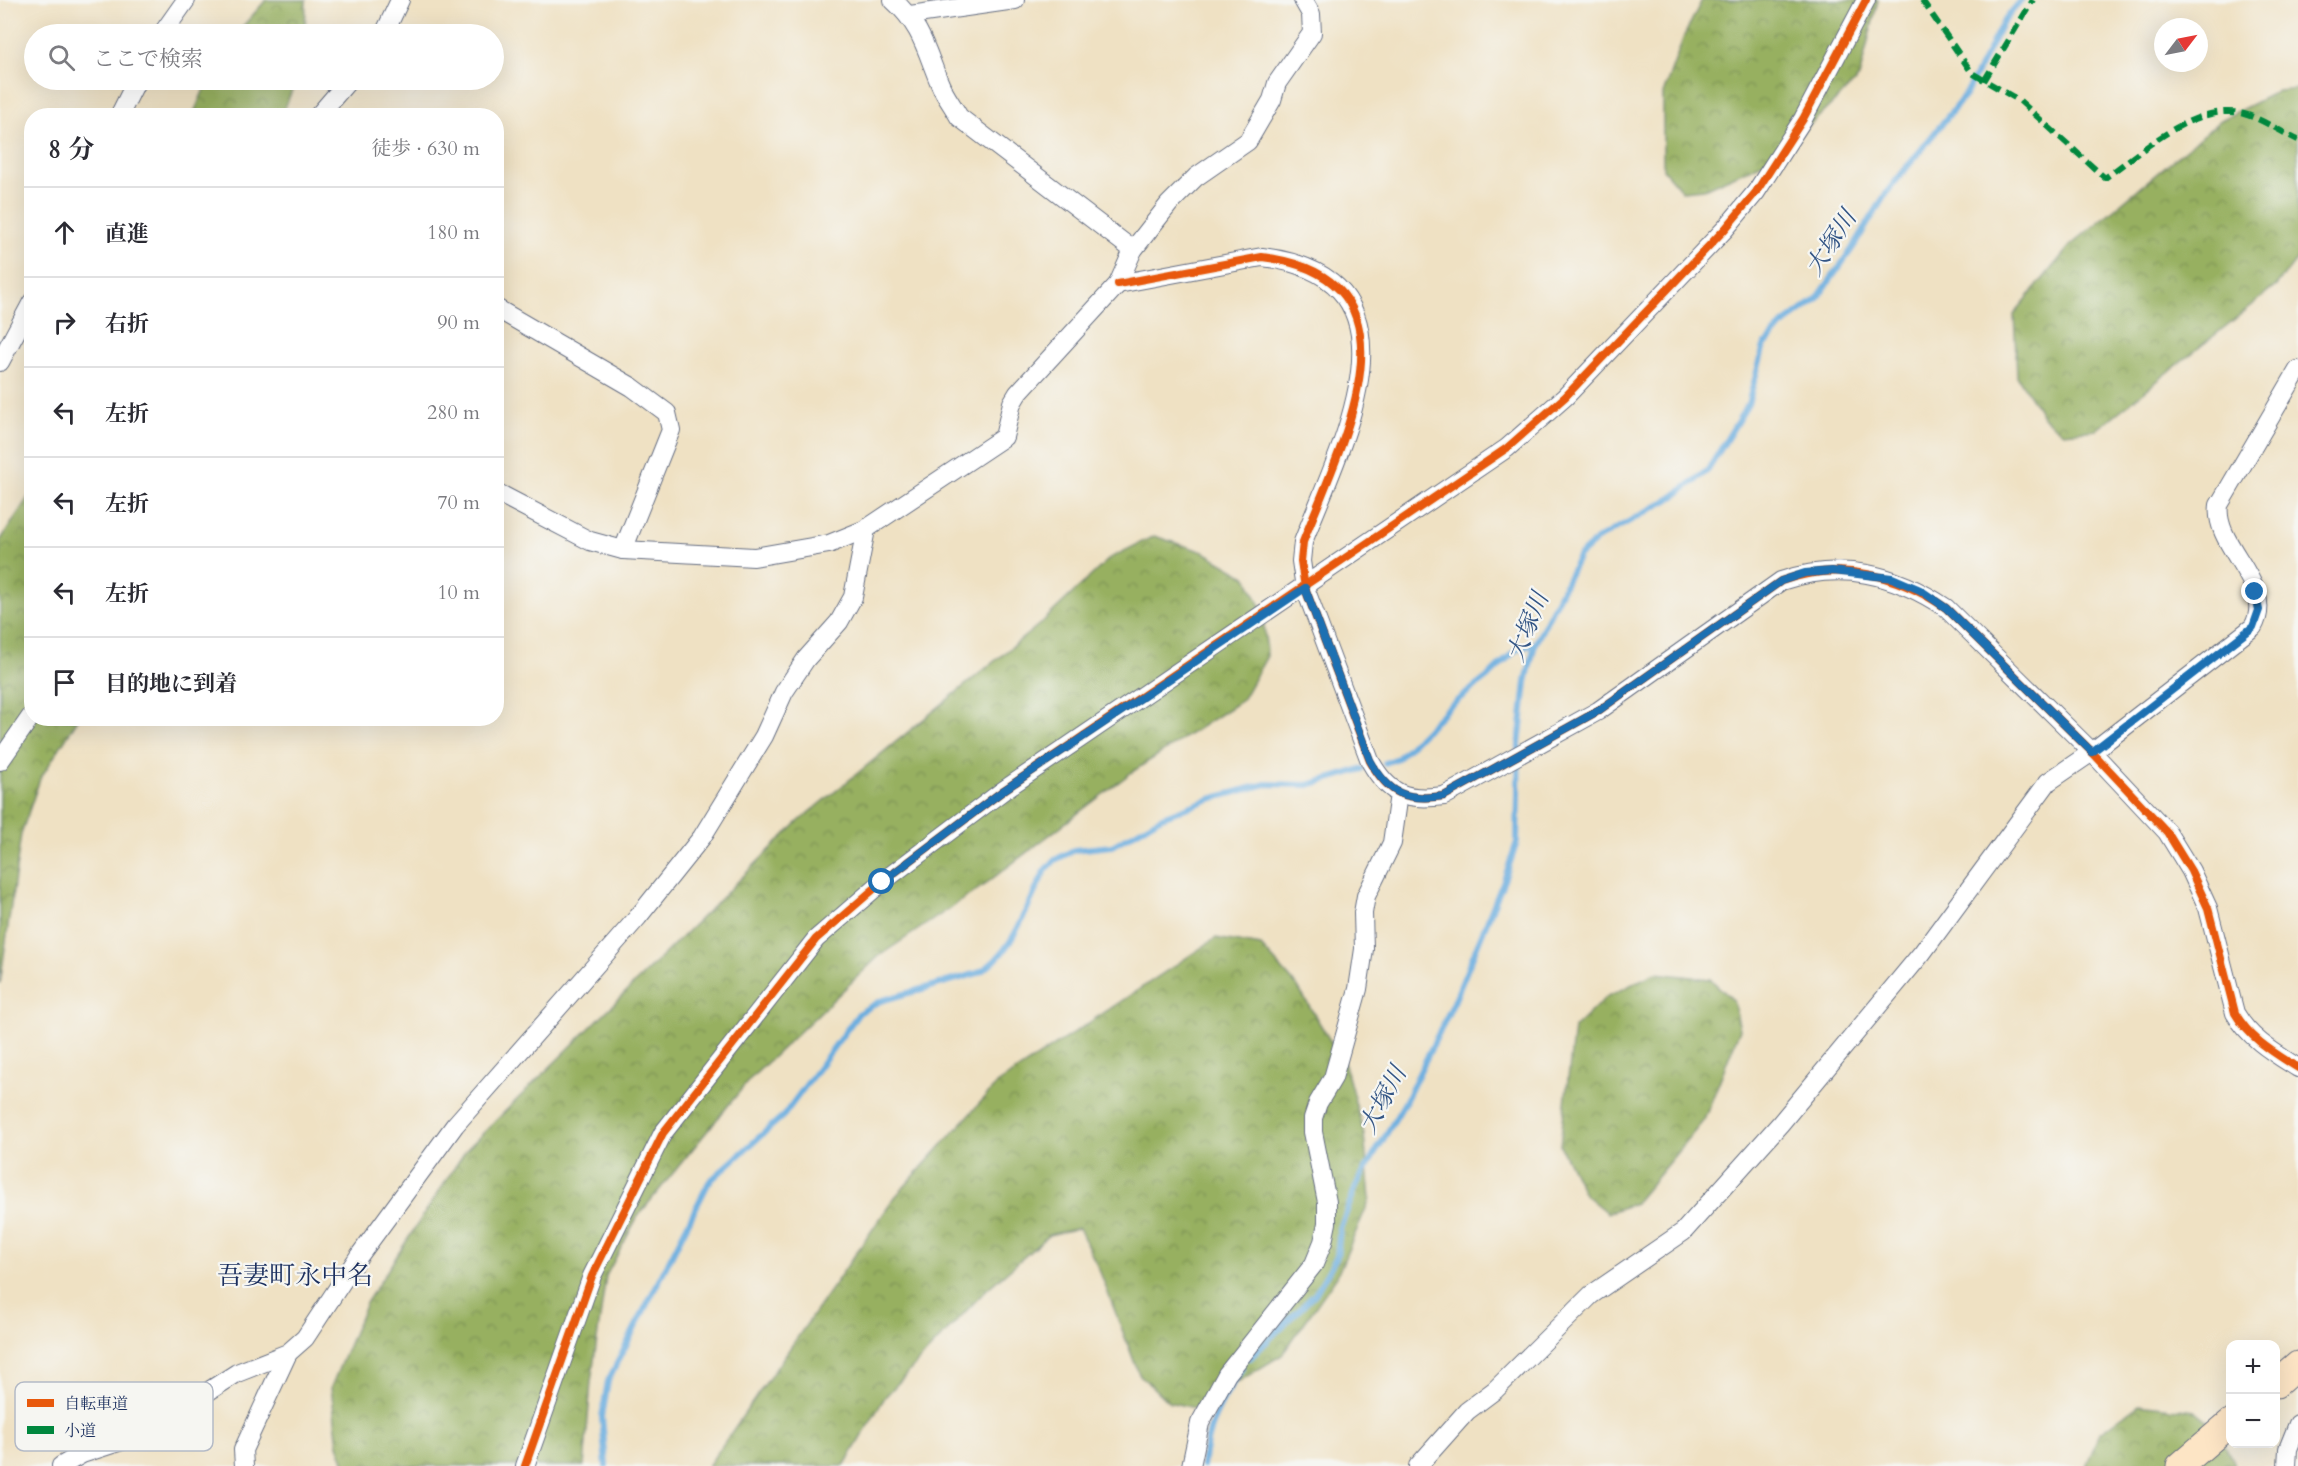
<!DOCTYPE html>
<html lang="ja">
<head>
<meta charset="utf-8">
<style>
  body { margin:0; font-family:Cardo,"Noto Serif JP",serif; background:#f7f7f7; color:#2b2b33 }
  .controls { position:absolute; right:18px; bottom:18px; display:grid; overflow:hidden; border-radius:12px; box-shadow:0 6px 24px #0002 }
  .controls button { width:54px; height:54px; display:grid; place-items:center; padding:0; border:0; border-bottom:2px solid #e1e1e2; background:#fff; color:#2b2b33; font:30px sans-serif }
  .compass { position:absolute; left:2154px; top:18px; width:54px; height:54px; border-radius:50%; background:#fff; box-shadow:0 6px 24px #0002; rotate:58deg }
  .stop { position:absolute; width:18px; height:18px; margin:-14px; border:4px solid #1f6fb2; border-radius:50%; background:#fff }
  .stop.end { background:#1f6fb2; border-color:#fff; box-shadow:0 2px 6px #0008 }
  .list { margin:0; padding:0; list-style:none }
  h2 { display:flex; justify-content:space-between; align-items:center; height:78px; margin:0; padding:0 24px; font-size:26px }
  h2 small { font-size:20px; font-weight:400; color:#7c7c81 }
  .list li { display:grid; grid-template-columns:39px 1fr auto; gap:18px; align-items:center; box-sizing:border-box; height:90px; padding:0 24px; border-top:2px solid #e1e1e2 }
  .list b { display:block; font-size:22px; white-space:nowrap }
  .list em { font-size:20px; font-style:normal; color:#7c7c81 }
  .icon { flex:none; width:33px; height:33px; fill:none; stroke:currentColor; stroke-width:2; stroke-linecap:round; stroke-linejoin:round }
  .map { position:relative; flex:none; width:2298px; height:1466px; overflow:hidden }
  .search { position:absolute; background:#fff; box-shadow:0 6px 24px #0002; left:24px; top:24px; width:480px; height:66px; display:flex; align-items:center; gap:15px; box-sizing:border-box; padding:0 21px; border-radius:33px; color:#7c7c81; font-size:22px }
  .panel { position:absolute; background:#fff; box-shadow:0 6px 24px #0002; left:24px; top:108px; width:480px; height:618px; border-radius:24px }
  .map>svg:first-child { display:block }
</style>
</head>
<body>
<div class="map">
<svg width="2298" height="1466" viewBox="0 0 2298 1466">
  <defs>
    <pattern id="forest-crowns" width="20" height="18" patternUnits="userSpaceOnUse" patternTransform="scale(1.5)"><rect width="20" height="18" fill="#97b061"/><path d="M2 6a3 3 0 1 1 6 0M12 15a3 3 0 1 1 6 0" fill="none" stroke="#7a9053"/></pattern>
  </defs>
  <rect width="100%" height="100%" fill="#f6f6f2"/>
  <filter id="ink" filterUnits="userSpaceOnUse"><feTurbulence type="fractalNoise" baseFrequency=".0167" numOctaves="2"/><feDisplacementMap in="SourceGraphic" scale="12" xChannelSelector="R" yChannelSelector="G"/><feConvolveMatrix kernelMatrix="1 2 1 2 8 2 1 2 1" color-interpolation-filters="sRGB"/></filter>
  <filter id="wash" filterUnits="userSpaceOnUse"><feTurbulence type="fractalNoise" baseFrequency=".008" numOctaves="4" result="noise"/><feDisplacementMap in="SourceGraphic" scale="24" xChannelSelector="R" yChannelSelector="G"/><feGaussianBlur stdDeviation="1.35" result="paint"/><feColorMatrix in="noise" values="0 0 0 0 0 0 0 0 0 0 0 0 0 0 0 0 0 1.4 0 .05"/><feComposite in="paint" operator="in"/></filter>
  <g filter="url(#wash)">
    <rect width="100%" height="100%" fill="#efe1c3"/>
    <g fill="url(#forest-crowns)" stroke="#597060" stroke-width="1.5">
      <path d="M266,0H306L305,34H236Z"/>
      <path d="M1702,0H1878L1859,78L1776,157L1704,189L1682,191L1663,169V94L1684,36Z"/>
      <path d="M208,80H296L282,115H193Z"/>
      <path d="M2298,89V258L2276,286L2096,430L2063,433L2043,417L2017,376L2014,314L2070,246L2221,120L2278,91Z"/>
      <path d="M31,493L32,718L78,719L40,779L21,834L0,984V541Z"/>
      <path d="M1154,536L1204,552L1247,577L1263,613L1267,656L1242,700L1132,772L980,888L879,956L749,1080L638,1216L606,1276L591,1382L584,1466H346L338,1445L331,1387L366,1303L466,1150L798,822L1041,623L1110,558Z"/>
      <path d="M1216,938L1261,946L1297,986L1345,1065L1364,1134L1370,1199L1337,1276L1282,1355L1195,1408L1168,1402L1139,1374L1100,1272L1079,1228L1049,1235L986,1290L885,1397L844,1466H708L895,1197L997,1084Z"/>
      <path d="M1655,973L1710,979L1733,1000L1740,1029L1704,1120L1635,1203L1607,1213L1584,1194L1560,1145L1574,1028L1606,997Z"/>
      <path d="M2139,1404L2195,1411L2218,1430L2235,1466H2086L2100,1433Z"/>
    </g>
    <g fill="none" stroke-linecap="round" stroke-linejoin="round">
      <g stroke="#6aaddf" stroke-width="6">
        <path d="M1385,763L1398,758L1450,706L1490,675L1516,650L1535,644"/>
        <path d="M1250,1358L1315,1294L1337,1256L1340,1229L1357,1184L1404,1104L1454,1002L1504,880L1517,842L1519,744L1526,682L1535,644L1579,556L1599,538L1673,497L1708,470L1748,404L1764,346L1781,326L1817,299L1854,246L1887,192L1966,94L2002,24L2021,0"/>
        <path d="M606,1466L602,1417L608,1381L709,1182L784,1115L859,1013L880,1001L978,973C1013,955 1027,905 1045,871L1055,860L1074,850L1112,846L1162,817L1210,799L1266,784L1308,785L1362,769"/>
        <path d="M1203,1466C1208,1422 1219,1406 1242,1368"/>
      </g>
    </g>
  </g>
  <g filter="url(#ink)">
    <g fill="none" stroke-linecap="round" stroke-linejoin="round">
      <defs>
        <g id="street">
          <path d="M893,0C922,26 926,51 940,84C945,96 953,106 959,117L1133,250"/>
          <path d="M910,15L1015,0"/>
          <path d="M162,34L186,0"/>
          <path d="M384,34L400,0"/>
          <path d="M119,116L137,80"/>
          <path d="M318,116L349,80"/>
          <path d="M1118,284L1262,257C1432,278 1340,446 1303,542L1301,561L1305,588L1370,761C1389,795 1406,801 1444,796L1598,711L1781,581C1841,561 1894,573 1946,608L2092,752L2167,832L2191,871L2208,908L2235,1013C2250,1039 2273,1052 2298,1068"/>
          <path d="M496,308L632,387L667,413L671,430L623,550L754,557L829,544L866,529L1004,437L1012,403L1018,393L1118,284L1133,250L1169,204L1196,177L1248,141L1272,100L1277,83L1312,33L1311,14L1303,0"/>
          <path d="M0,362L32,302"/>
          <path d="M496,492L590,541L623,550"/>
          <path d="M0,761L32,715"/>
          <path d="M61,1466L82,1454L140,1435L237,1373L288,1353L305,1338L359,1256L455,1125L638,917L702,837L764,736L784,692L806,659L839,622L853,597L866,529"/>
          <path d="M244,1466L243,1450L288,1353"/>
          <path d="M525,1466L592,1276L663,1133L816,939L882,882L1004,790L1507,448L1565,397L1725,229L1756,192L1803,119L1866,0"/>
          <path d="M1191,1466L1200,1423L1227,1374L1314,1264L1323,1242L1327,1223V1202L1313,1132V1118L1318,1103L1333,1078L1358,989L1364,949L1363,913L1366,896L1392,843L1399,794"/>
          <path d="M1418,1466L1467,1411L1495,1390L1591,1295L1683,1232L1780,1124L1922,953L2048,782L2092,752L2253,627C2277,585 2213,547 2219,505L2298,370"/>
          <path d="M2287,1466L2288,1449L2298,1424"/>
        </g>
        <g id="secondary">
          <path d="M2276,1384L2298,1365"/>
          <path d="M2180,1466L2230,1423"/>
        </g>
      </defs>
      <use href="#street" stroke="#656d81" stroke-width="20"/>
      <use href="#secondary" stroke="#656d81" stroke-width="29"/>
      <use href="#street" stroke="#fff" stroke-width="18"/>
      <use href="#secondary" stroke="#fde5c5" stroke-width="27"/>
      <g stroke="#00873e" stroke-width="6" stroke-dasharray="12 6" stroke-linecap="butt">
        <path d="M1922,0L1972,73L2020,101L2105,178C2141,152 2196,101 2244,114C2262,119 2281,132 2298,140"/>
        <path d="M1984,81L2033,0"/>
      </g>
      <defs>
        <g id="cycleway">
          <path d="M1118,284L1262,257C1432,278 1340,446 1303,542L1301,561L1305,588L1370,761C1389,795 1406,801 1444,796L1598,711L1781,581C1841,561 1894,573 1946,608L2092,752L2167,832L2191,871L2208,908L2235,1013C2250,1039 2273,1052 2298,1068"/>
          <path d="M525,1466L592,1276L663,1133L816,939L882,882L1004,790L1507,448L1565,397L1725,229L1756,192L1803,119L1866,0"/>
        </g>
      </defs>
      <use href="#cycleway" stroke="#f6f6f2" stroke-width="11"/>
      <use href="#cycleway" stroke="#e8590c" stroke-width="8"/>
    </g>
  </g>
  <g fill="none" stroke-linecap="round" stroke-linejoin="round" filter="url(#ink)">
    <path stroke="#1f6fb2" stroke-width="8" d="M882,882L1004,790L1305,588L1370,760C1389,795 1406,801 1444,796L1598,711L1781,581L1805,573L1832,571L1892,578L1920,590L1946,608L2092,752L2253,627L2259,610L2255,592"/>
  </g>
  <g text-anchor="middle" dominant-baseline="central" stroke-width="4.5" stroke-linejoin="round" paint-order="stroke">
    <g font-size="24" font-style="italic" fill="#335585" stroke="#f6f6f2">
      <text transform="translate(1831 243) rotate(-57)">大塚川</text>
      <text transform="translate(1528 627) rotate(-68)">大塚川</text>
      <text transform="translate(1383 1100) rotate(-62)">大塚川</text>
    </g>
    <g font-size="26" fill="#1b2f5e" stroke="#f6f6f2">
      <text x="295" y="1275">吾妻町永中名</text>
    </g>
  </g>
  <rect x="15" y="1382" width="198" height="69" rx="9" fill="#f6f6f2" stroke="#b4bac6" stroke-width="1.5"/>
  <rect x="27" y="1399" width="27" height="8" fill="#e8590c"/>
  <rect x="27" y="1426" width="27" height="8" fill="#00873e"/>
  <g font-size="16" fill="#1b2f5e">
    <text x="64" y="1409">自転車道</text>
    <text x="64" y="1436">小道</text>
  </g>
</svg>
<div class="controls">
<button>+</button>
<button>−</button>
</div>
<svg class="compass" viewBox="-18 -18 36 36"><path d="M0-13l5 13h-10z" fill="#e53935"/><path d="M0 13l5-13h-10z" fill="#7c7c81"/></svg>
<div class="stop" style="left:882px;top:882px"></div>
<div class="stop end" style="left:2255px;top:592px"></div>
<div class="search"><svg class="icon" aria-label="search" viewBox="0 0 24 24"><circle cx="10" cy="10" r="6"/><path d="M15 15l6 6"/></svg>ここで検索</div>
<section class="panel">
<h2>8 分<small>徒歩 · 630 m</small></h2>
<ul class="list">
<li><svg class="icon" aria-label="ahead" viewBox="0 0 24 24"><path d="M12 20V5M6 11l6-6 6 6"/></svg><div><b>直進</b></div><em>180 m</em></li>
<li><svg class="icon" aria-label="right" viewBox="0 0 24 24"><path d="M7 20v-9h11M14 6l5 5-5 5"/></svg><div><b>右折</b></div><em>90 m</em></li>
<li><svg class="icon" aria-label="left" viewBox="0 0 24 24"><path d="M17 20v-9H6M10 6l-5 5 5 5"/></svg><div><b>左折</b></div><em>280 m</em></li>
<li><svg class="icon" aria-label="left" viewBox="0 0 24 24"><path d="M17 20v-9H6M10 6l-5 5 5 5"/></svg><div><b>左折</b></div><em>70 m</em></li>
<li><svg class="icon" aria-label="left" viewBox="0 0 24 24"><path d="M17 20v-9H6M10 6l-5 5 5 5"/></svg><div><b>左折</b></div><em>10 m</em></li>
<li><svg class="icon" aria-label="arrive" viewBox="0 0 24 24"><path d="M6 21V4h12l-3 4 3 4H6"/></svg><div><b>目的地に到着</b></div></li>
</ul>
</section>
</div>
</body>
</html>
